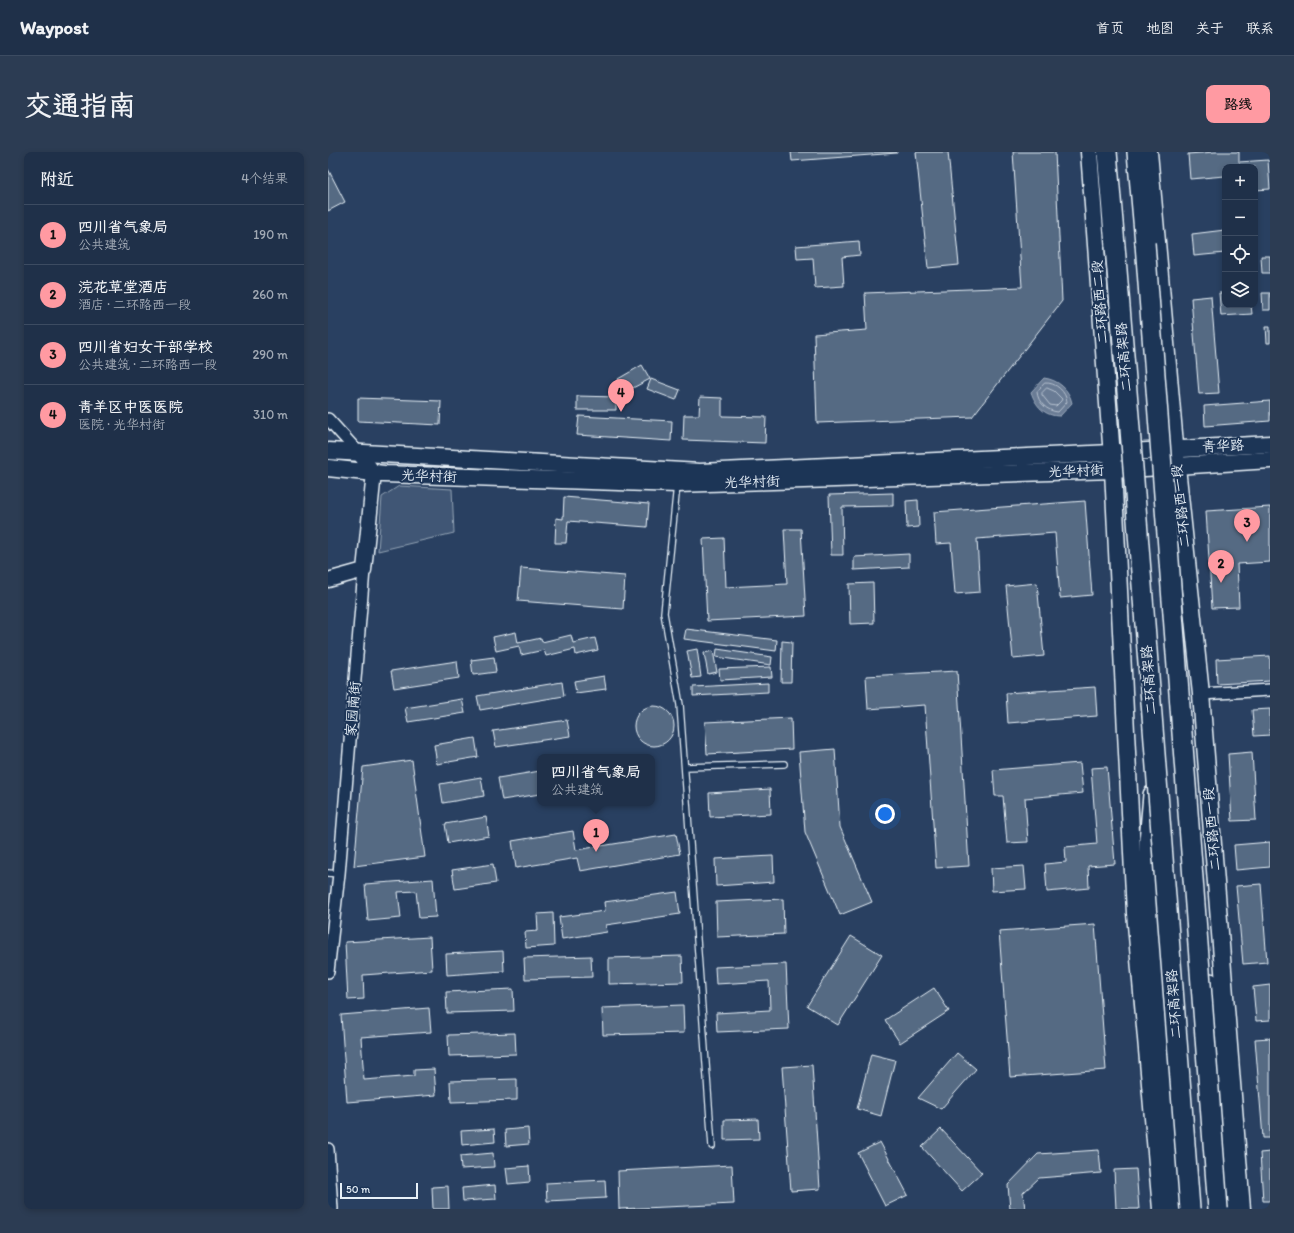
<!DOCTYPE html>
<html lang="zh">
<head>
<meta charset="utf-8">
<style>
  body { margin:0; font-family:Itim,"LXGW WenKai TC",sans-serif; background:#2c3c53; color:#f1f3f6 }
  .controls { position:absolute; right:12px; top:12px; display:grid; overflow:hidden; border-radius:8px; box-shadow:0 2px 6px #0003 }
  .controls button { width:36px; height:36px; display:grid; place-items:center; padding:0; border:0; border-bottom:1px solid #3c4b61; background:#1f3049; color:#f1f3f6; font:20px sans-serif }
  .scale { position:absolute; left:12px; bottom:10px; width:78px; box-sizing:border-box; padding-left:4px; border:2px solid #e8f1f8; border-top:0; font-size:11px; line-height:14px; white-space:nowrap; color:#e8f1f8; -webkit-text-stroke:3px #1d3557; paint-order:stroke }
  .you { position:absolute; left:557px; top:662px; width:14px; height:14px; margin:-10px; border:3px solid #fff; border-radius:50%; background:#1a73e8; box-shadow:0 0 0 6px #1a73e833 }
  .badge { display:grid; place-items:center; width:26px; height:26px; border-radius:50%; background:#ff9aa2; color:#111; font-size:13px; font-weight:700 }
  .pin { position:absolute; translate:-50% -33px; filter:drop-shadow(0 1px 2px #0008) }
  .pin::after { content:''; position:absolute; top:21px; width:14px; height:12px; background:inherit; clip-path:polygon(0 0,100% 0,50% 100%) }
  .popup { position:absolute; left:209px; top:602px; width:118px; height:52px; box-sizing:border-box; display:grid; place-content:center; border-radius:8px; background:#1f3049; filter:drop-shadow(0 1px 3px #0005); font-size:13px; white-space:nowrap; color:#a1a9b4 }
  .popup b { font-size:15px; color:#f1f3f6 }
  .popup::after { content:''; position:absolute; left:50%; top:100%; margin-left:-8px; border:8px solid transparent; border-top-color:#1f3049 }
  .list { margin:0; padding:0; list-style:none }
  h2 { display:flex; justify-content:space-between; align-items:center; height:52px; margin:0; padding:0 16px; font-size:17px }
  h2 small { font-size:13px; font-weight:400; color:#a1a9b4 }
  .list li { display:grid; grid-template-columns:26px 1fr auto; gap:12px; align-items:center; box-sizing:border-box; height:60px; padding:0 16px; border-top:1px solid #3c4b61 }
  .list b { display:block; font-size:15px; white-space:nowrap }
  .list p { margin:0; font-size:13px; white-space:nowrap; color:#a1a9b4 }
  .list em { font-size:13px; font-style:normal; color:#a1a9b4 }
  .icon { flex:none; width:22px; height:22px; fill:none; stroke:currentColor; stroke-width:2; stroke-linecap:round; stroke-linejoin:round }
  .map { position:relative; flex:none; width:942px; height:1057px; overflow:hidden; border-radius:8px }
  header { display:flex; align-items:center; gap:24px; box-sizing:border-box; height:56px; padding:0 20px; background:#1f3049; border-bottom:1px solid #3c4b61 }
  header strong { font-size:19px }
  nav { display:flex; gap:22px; margin-inline-start:auto; font-size:14px }
  .intro { display:flex; align-items:center; justify-content:space-between; box-sizing:border-box; height:96px; padding:0 24px }
  h1 { margin:0; font-size:28px }
  .button { padding:10px 18px; border-radius:8px; background:#ff9aa2; color:#111; font-size:14px; font-weight:700 }
  main { display:flex; gap:24px; padding:0 24px }
  aside { flex:1; background:#1f3049; border-radius:8px; box-shadow:0 2px 6px #0003 }
  .map>svg:first-child { display:block }
</style>
</head>
<body>
<header>
<strong>Waypost</strong>
<nav><a>首页</a><a>地图</a><a>关于</a><a>联系</a></nav>
</header>
<div class="intro"><h1>交通指南</h1><a class="button">路线</a></div>
<main>
<aside>
<h2>附近<small>4个结果</small></h2>
<ul class="list">
<li><span class="badge">1</span><div><b>四川省气象局</b><p>公共建筑</p></div><em>190 m</em></li>
<li><span class="badge">2</span><div><b>浣花草堂酒店</b><p>酒店 · 二环路西一段</p></div><em>260 m</em></li>
<li><span class="badge">3</span><div><b>四川省妇女干部学校</b><p>公共建筑 · 二环路西一段</p></div><em>290 m</em></li>
<li><span class="badge">4</span><div><b>青羊区中医医院</b><p>医院 · 光华村街</p></div><em>310 m</em></li>
</ul>
</aside>
<div class="map">
<svg width="942" height="1057" viewBox="0 0 942 1057">
  <rect width="100%" height="100%" fill="#294061"/>
  <filter id="ink" filterUnits="userSpaceOnUse"><feTurbulence type="fractalNoise" baseFrequency=".025" numOctaves="2"/><feDisplacementMap in="SourceGraphic" scale="8" xChannelSelector="R" yChannelSelector="G"/><feConvolveMatrix kernelMatrix="1 2 1 2 8 2 1 2 1" color-interpolation-filters="sRGB"/></filter>
  <g filter="url(#ink)">
    <path fill="#415774" stroke="#94a4b6" d="M71,334L124,337L126,381L50,399L54,345Z"/>
    <path fill="#6b7c95" stroke="#9dabbd" d="M716,226C730,228 741,237 744,251L732,264C716,264 708,254 703,240Z"/>
    <g fill="none" stroke-linecap="round" stroke-linejoin="round">
      <g stroke="#b6c2d0" stroke-width="1">
        <path d="M717,231C728,230 738,240 739,250L730,260C719,259 710,251 709,240Z"/>
        <path d="M719,236L726,239L734,247L733,249L728,254L722,253L714,243V241Z"/>
      </g>
    </g>
    <g fill="#556a83" stroke="#e8f1f8">
      <path d="M463,0H569V1L464,9Z"/>
      <path d="M588,0H620L631,113L600,116Z"/>
      <path d="M685,0H727L734,149L644,265L489,271L486,182L539,178L537,141L694,135Z"/>
      <path d="M887,0H911V10L940,8L942,37L927,38V15H897V24L862,27L860,2Z"/>
      <path d="M0,17L17,50L0,59Z"/>
      <path d="M897,78V101L866,104L864,82Z"/>
      <path d="M531,89L532,103L514,105L516,134L487,136L485,106L469,107L468,94Z"/>
      <path d="M933,104H942V121H934Z"/>
      <path d="M891,141H897V153H923L924,162L893,164Z"/>
      <path d="M934,141H942V158H935Z"/>
      <path d="M883,144L891,241L871,242L863,146Z"/>
      <path d="M938,174H942V191H939Z"/>
      <path d="M314,213L322,227L297,240L290,227Z"/>
      <path d="M323,227L352,238L348,248L319,237Z"/>
      <path d="M249,244L288,245V258H249Z"/>
      <path d="M372,245L394,246V264L438,265L437,291L355,288L356,263H371Z"/>
      <path d="M30,246L113,249L112,273L30,269Z"/>
      <path d="M942,249V269L877,274L876,254Z"/>
      <path d="M251,264L344,269L343,289L249,283Z"/>
      <path d="M565,341V354L514,355L515,403H503L501,343Z"/>
      <path d="M236,345L321,352L319,375L240,369L238,391H227L228,366L235,367Z"/>
      <path d="M590,348L591,375L579,376L578,349Z"/>
      <path d="M757,349L764,443L732,446L727,381L649,387L652,440L627,442L623,391L608,392L606,360Z"/>
      <path d="M942,355V410L909,412L911,455L884,456L878,359Z"/>
      <path d="M456,377H473L478,464L379,469L375,387L396,386L398,435L459,432Z"/>
      <path d="M581,402V415L526,418V405Z"/>
      <path d="M193,416L297,424L295,457L190,449Z"/>
      <path d="M545,431L546,471L522,472L521,432Z"/>
      <path d="M709,431L716,504L685,507L678,434Z"/>
      <path d="M358,477L449,488L448,499L356,487Z"/>
      <path d="M188,480L190,491L213,486L214,490L243,483L245,491L267,486L270,498L248,503L247,497L218,504L216,498L193,503L191,494L168,499L165,485Z"/>
      <path d="M454,489L464,490L463,530H453Z"/>
      <path d="M369,497L373,525L364,526L359,499Z"/>
      <path d="M389,497L444,505L443,513L388,505Z"/>
      <path d="M385,499L389,520L380,522L376,501Z"/>
      <path d="M942,504V529L889,532L888,507Z"/>
      <path d="M166,505L168,520L145,523L143,508Z"/>
      <path d="M129,509L131,526L66,536L63,519Z"/>
      <path d="M443,515L444,525L392,528L391,517Z"/>
      <path d="M629,519L641,714L608,716L597,553L540,557L538,524Z"/>
      <path d="M276,524L278,537L248,541L246,529Z"/>
      <path d="M234,530L236,544L152,558L149,544Z"/>
      <path d="M440,531V540L365,544V535Z"/>
      <path d="M767,535L769,564L680,571L678,541Z"/>
      <path d="M134,547L137,561L80,570L77,556Z"/>
      <circle cx="326" cy="574" r="20"/>
      <path d="M942,557V583L926,584L924,558Z"/>
      <path d="M463,566L464,597L379,602L377,570Z"/>
      <path d="M239,568L242,584L168,595L165,579Z"/>
      <path d="M147,586L150,605L109,612L106,593Z"/>
      <path d="M507,597L512,675L544,750L512,763L477,680L471,600Z"/>
      <path d="M924,600L928,668L904,669L900,602Z"/>
      <path d="M84,608L97,705L26,714L35,615Z"/>
      <path d="M752,611L755,641L697,646L700,690L679,691L675,644H667L665,618Z"/>
      <path d="M779,615L787,712L760,714L761,736L719,740L717,712L738,710L737,695L769,692L763,616Z"/>
      <path d="M212,619V642L174,648L170,626Z"/>
      <path d="M153,625L156,644L115,651L112,632Z"/>
      <path d="M442,637L443,662L382,665L381,641Z"/>
      <path d="M158,665L161,684L120,691L117,672Z"/>
      <path d="M245,679L248,698L348,682L352,702L252,719L249,706L188,716L184,689Z"/>
      <path d="M942,690V715L908,718L906,693Z"/>
      <path d="M445,704L446,730L388,734L387,707Z"/>
      <path d="M165,712L168,731L127,737L124,718Z"/>
      <path d="M696,714L698,737L664,739L663,716Z"/>
      <path d="M105,727L108,765L91,766L88,739L70,740L73,766L40,769L37,732Z"/>
      <path d="M933,732L939,810L915,812L908,734Z"/>
      <path d="M349,740L352,762L278,773L279,780L234,787L231,765L277,759L276,750Z"/>
      <path d="M455,747L456,782L389,785L388,750Z"/>
      <path d="M225,761L226,794L198,796L197,780L210,779L209,762Z"/>
      <path d="M767,772L778,918L682,925L671,779Z"/>
      <path d="M523,784L554,803L510,873L479,854Z"/>
      <path d="M102,785L104,818L35,823L36,847L20,848L17,790Z"/>
      <path d="M175,799L176,819L119,823L118,802Z"/>
      <path d="M263,804L264,825L197,827L196,806Z"/>
      <path d="M354,804L355,830L281,832V806Z"/>
      <path d="M458,812L461,877L389,880L388,861L442,858L441,829L388,832L387,815Z"/>
      <path d="M942,833V868L928,869L925,835Z"/>
      <path d="M606,836L621,859L572,891L557,868Z"/>
      <path d="M185,837L186,859L119,861L118,840Z"/>
      <path d="M355,853L356,881L275,883L274,856Z"/>
      <path d="M101,856L103,880L33,885L36,928L86,924V918L106,917L108,943L19,950L13,863Z"/>
      <path d="M187,881L188,902L121,904L120,883Z"/>
      <path d="M942,886V986H935L927,887Z"/>
      <path d="M629,901L648,917L613,957L590,946Z"/>
      <path d="M543,902L567,908L553,964L529,957Z"/>
      <path d="M484,913L492,1037L463,1039L454,915Z"/>
      <path d="M189,927V948L123,950L122,929Z"/>
      <path d="M430,967L431,987L396,988V968Z"/>
      <path d="M200,976L201,992L178,994L177,978Z"/>
      <path d="M166,977L167,990L134,993L133,979Z"/>
      <path d="M613,977L654,1021L634,1039L594,995Z"/>
      <path d="M552,990L580,1043L557,1054L530,1001Z"/>
      <path d="M771,998L773,1021L711,1026L695,1041L697,1057H682L680,1033L710,1002Z"/>
      <path d="M942,1000V1049H935L932,1001Z"/>
      <path d="M165,1001L166,1015L133,1017L132,1004Z"/>
      <path d="M404,1013L406,1052L291,1057L290,1019Z"/>
      <path d="M201,1014L202,1030L180,1032L178,1016Z"/>
      <path d="M808,1017L811,1057H788L786,1018Z"/>
      <path d="M277,1028L278,1046L219,1049L218,1031Z"/>
      <path d="M167,1033L168,1047L135,1049L134,1036Z"/>
      <path d="M120,1034L121,1057H105L104,1035Z"/>
    </g>
    <g fill="none" stroke-linecap="round" stroke-linejoin="round">
      <defs>
        <g id="service">
          <path d="M349,333L336,461L352,553L384,994"/>
          <path d="M357,615L456,612"/>
          <path d="M0,721L11,722"/>
        </g>
        <g id="minor">
          <path d="M0,267L30,300"/>
          <path d="M873,542L942,538"/>
          <path d="M0,820L11,722L36,418"/>
          <path d="M0,997L4,1057"/>
        </g>
        <path id="tertiary" d="M0,428L36,418L46,321L30,300"/>
        <g id="secondary">
          <path d="M761,0L785,318L807,761L833,1057"/>
          <path d="M821,0L849,315L873,542L914,1057"/>
          <path d="M0,299L372,320L784,301L942,292"/>
          <path d="M0,316L56,322L349,332L785,318L942,308"/>
        </g>
        <g id="trunk">
          <path d="M779,0L787,94"/>
          <path d="M809,0L817,91"/>
          <path d="M825,643L821,690L822,775L847,1057"/>
          <path d="M882,831L902,1057"/>
        </g>
      </defs>
      <use href="#service" stroke="#e8f1f8" stroke-width="8"/>
      <use href="#minor" stroke="#e8f1f8" stroke-width="14"/>
      <use href="#tertiary" stroke="#e8f1f8" stroke-width="17"/>
      <use href="#secondary" stroke="#e8f1f8" stroke-width="19"/>
      <use href="#trunk" stroke="#e8f1f8" stroke-width="22"/>
      <use href="#service" stroke="#1d3557" stroke-width="5.5"/>
      <use href="#minor" stroke="#1d3557" stroke-width="11"/>
      <use href="#tertiary" stroke="#1d3557" stroke-width="14"/>
      <use href="#secondary" stroke="#1d3557" stroke-width="16"/>
      <use href="#trunk" stroke="#1d3557" stroke-width="19"/>
      <defs>
        <g id="trunk-bridge">
          <path d="M817,91L890,1057"/>
          <path d="M787,94L801,264L862,1057"/>
        </g>
      </defs>
      <use href="#trunk-bridge" stroke="#e8f1f8" stroke-width="22" stroke-linecap="butt"/>
      <use href="#trunk-bridge" stroke="#1d3557" stroke-width="19"/>
    </g>
  </g>
  <g text-anchor="middle" dominant-baseline="central" stroke-width="4" stroke-linejoin="round" paint-order="stroke">
    <g font-size="14" fill="#e8f1f8" stroke="#1d3557">
      <text transform="translate(772 150) rotate(-94)">二环路西二段</text>
      <text transform="translate(796 205) rotate(-95)">二环高架路</text>
      <text transform="translate(895 294) rotate(-3)">青华路</text>
      <text transform="translate(748 319) rotate(-2)">光华村街</text>
      <text transform="translate(101 324) rotate(2)">光华村街</text>
      <text transform="translate(424 330) rotate(-2)">光华村街</text>
      <text transform="translate(853 354) rotate(-96)">二环路西一段</text>
      <text transform="translate(821 528) rotate(-94)">二环高架路</text>
      <text transform="translate(25 557) rotate(-85)">家园南街</text>
      <text transform="translate(884 677) rotate(-95)">二环路西一段</text>
      <text transform="translate(846 852) rotate(-94)">二环高架路</text>
    </g>
  </g>
</svg>
<div class="controls">
<button>+</button>
<button>−</button>
<button><svg class="icon" aria-label="locate" viewBox="0 0 24 24"><circle cx="12" cy="12" r="6"/><path d="M12 2v4M12 18v4M2 12h4M18 12h4"/></svg></button>
<button><svg class="icon" aria-label="layers" viewBox="0 0 24 24"><path d="M12 4l9 5-9 5-9-5zM3 14l9 5 9-5"/></svg></button>
</div>
<div class="scale">50 m</div>
<div class="you"></div>
<div class="pin badge" style="left:268px;top:700px">1</div>
<div class="popup"><b>四川省气象局</b>公共建筑</div>
<div class="pin badge" style="left:893px;top:431px">2</div>
<div class="pin badge" style="left:919px;top:390px">3</div>
<div class="pin badge" style="left:293px;top:260px">4</div>
</div>
</main>
</body>
</html>
